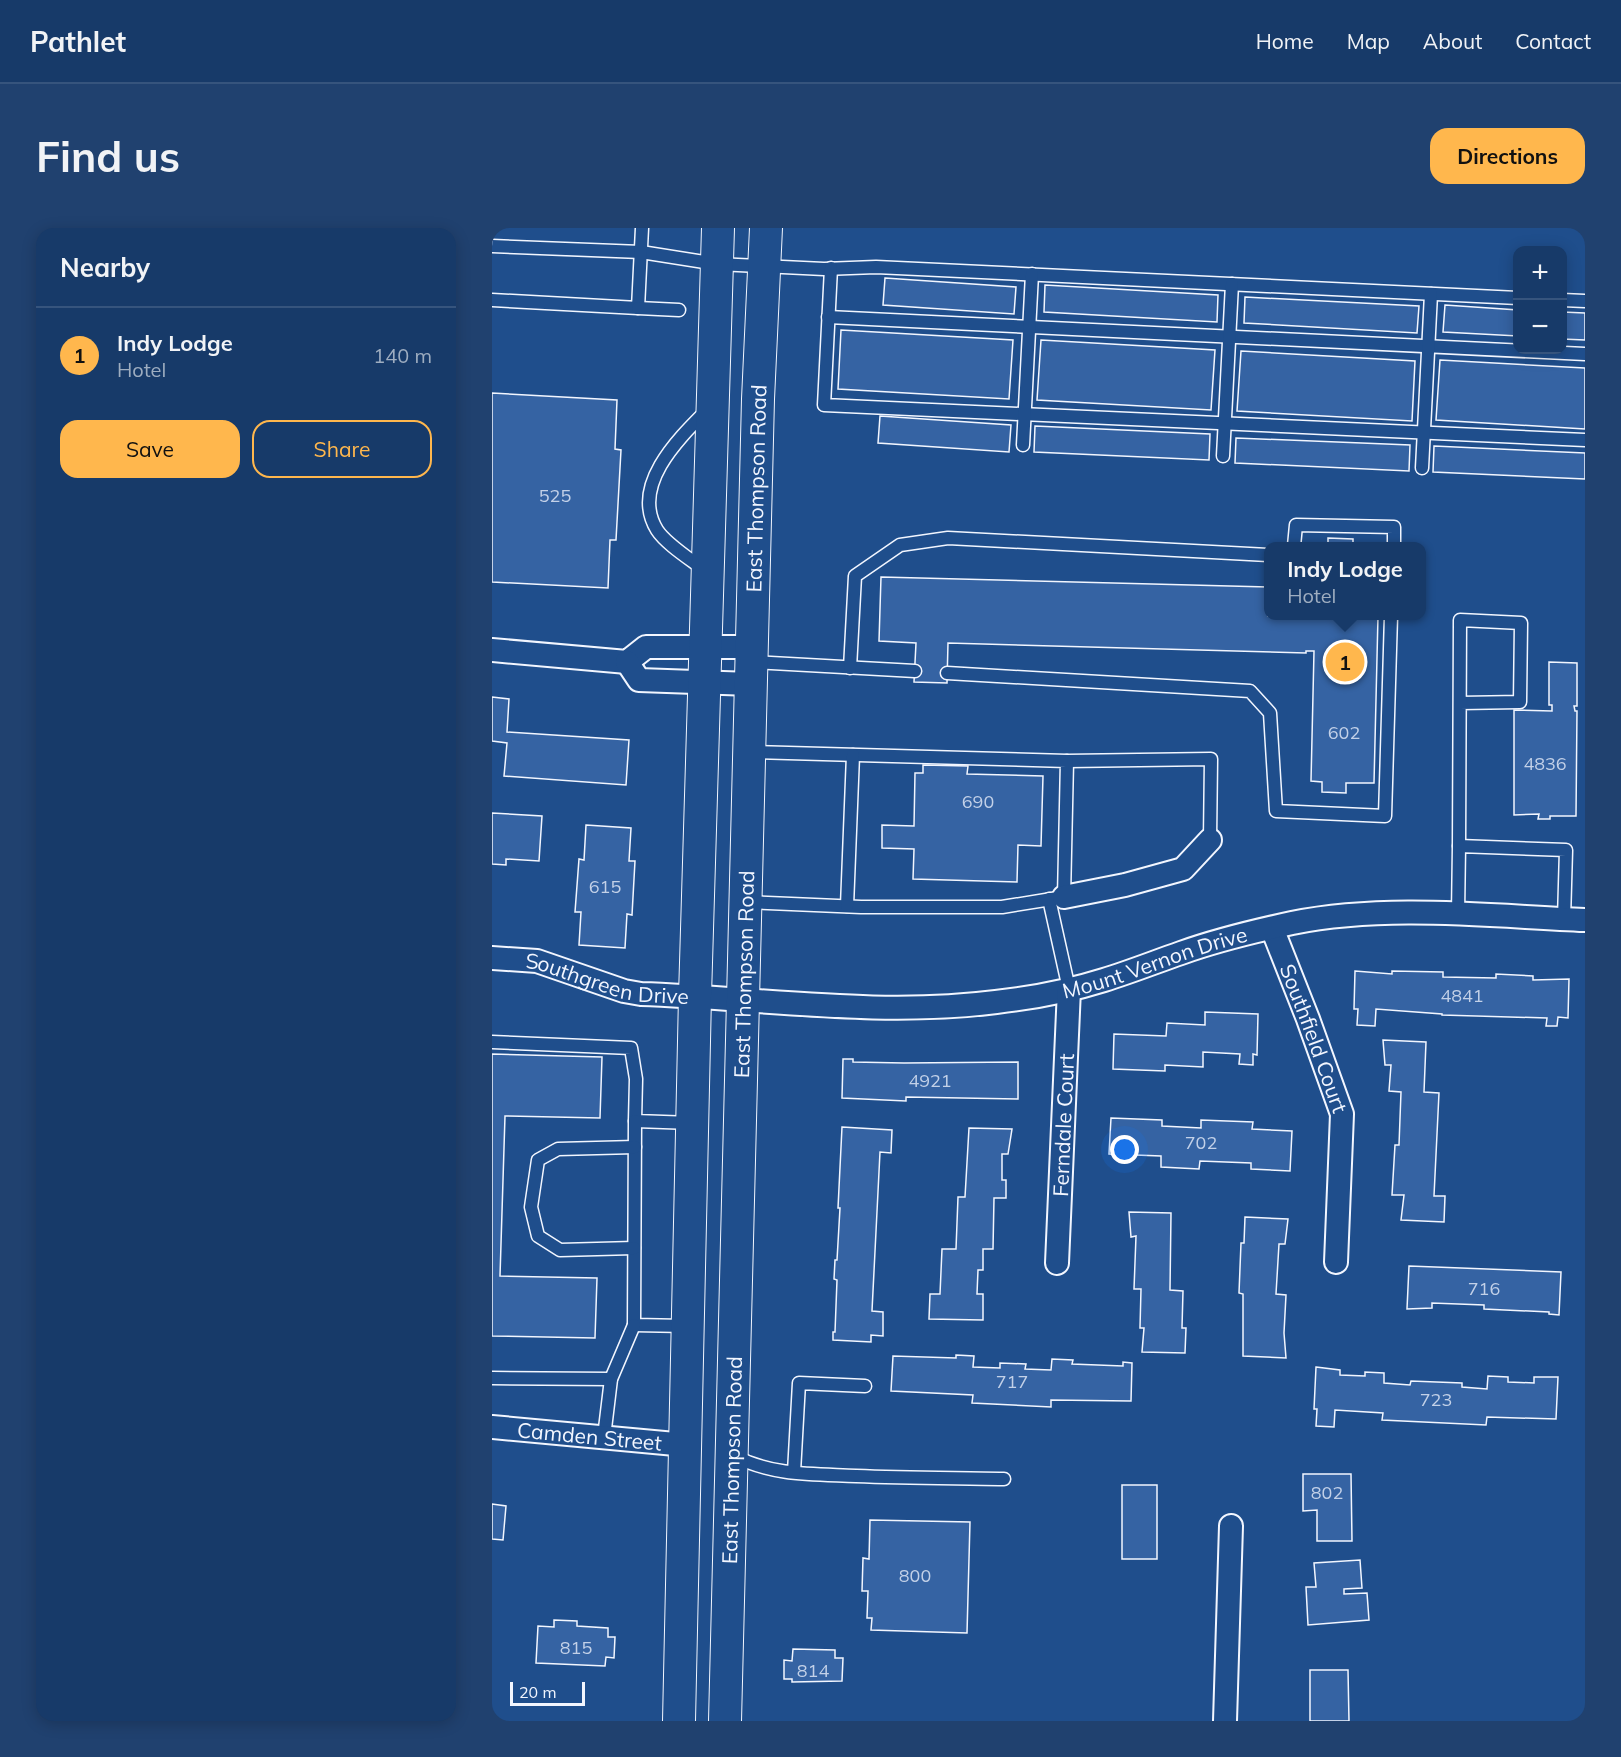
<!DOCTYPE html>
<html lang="en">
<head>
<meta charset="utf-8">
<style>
  body { margin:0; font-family:Mulish,sans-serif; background:#20416f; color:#f1f3f6 }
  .controls { position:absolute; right:18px; top:18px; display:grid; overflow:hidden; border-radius:12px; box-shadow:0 3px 15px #0003 }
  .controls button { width:54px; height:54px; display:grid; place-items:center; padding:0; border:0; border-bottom:2px solid #36547d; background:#173a69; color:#f1f3f6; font:30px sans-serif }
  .scale { position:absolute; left:18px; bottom:15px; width:75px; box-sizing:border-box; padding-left:6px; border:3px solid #f2f6ff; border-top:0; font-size:16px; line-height:21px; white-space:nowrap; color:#f2f6ff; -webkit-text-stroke:4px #1f4e8c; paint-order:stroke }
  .you { position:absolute; left:633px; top:922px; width:21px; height:21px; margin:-15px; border:4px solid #fff; border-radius:50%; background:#1a73e8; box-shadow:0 0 0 9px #1a73e833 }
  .badge { display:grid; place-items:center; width:39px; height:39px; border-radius:50%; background:#ffb74d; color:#111; font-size:20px; font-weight:700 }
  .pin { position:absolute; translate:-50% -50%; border:3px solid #fff; box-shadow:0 2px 6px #0006 }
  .popup { position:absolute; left:772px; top:314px; width:162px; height:78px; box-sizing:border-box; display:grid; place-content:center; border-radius:12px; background:#173a69; filter:drop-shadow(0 2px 4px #0005); font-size:20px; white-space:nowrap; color:#9eadc0 }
  .popup b { font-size:22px; color:#f1f3f6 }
  .popup::after { content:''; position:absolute; left:50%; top:100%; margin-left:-12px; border:12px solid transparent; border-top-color:#173a69 }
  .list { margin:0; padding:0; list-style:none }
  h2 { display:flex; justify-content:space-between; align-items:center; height:78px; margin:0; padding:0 24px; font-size:26px }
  h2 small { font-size:20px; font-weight:400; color:#9eadc0 }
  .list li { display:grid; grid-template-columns:39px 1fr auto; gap:18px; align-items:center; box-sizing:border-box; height:96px; padding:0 24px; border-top:2px solid #36547d }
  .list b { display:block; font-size:22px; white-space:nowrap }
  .list p { margin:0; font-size:20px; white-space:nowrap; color:#9eadc0 }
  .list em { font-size:20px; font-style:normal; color:#9eadc0 }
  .actions { display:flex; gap:12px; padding:18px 24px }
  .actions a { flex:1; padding:14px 0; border:2px solid #ffb74d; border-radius:18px; text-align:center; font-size:21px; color:#ffb74d }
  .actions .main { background:#ffb74d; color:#111 }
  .map { position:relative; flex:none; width:1093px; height:1493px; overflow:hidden; border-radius:18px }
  header { display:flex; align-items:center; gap:36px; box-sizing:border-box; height:84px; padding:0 30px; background:#173a69; border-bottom:2px solid #36547d }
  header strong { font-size:28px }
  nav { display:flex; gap:33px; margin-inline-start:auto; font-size:21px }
  .intro { display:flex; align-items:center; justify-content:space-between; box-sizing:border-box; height:144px; padding:0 36px }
  h1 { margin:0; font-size:42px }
  .button { padding:15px 27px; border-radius:18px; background:#ffb74d; color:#111; font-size:21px; font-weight:700 }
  main { display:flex; gap:36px; padding:0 36px }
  aside { flex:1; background:#173a69; border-radius:18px; box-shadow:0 3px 15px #0003 }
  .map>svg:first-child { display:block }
</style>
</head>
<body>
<header>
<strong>Pathlet</strong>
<nav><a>Home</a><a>Map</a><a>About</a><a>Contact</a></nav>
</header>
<div class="intro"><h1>Find us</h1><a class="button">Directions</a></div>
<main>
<aside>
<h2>Nearby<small></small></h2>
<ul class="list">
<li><span class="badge">1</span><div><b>Indy Lodge</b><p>Hotel</p></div><em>140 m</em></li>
</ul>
<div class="actions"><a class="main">Save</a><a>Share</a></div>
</aside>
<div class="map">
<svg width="1093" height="1493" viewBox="0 0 1093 1493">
  <rect width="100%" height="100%" fill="#1f4e8c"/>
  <g fill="#3563a3" stroke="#f2f6ff" stroke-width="1.5">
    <path d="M393,50L524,59L522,86L391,77Z"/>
    <path d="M553,57L726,67L725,94L552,84Z"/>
    <path d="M753,69L927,78L925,105L752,95Z"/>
    <path d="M953,77L1026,82V108L951,104Z"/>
    <path d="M1070,84L1093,85V112L1070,111Z"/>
    <path d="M349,102L521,112L517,171L346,161Z"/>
    <path d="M549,112L723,122L719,182L545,172Z"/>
    <path d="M749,123L923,133L920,193L745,183Z"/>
    <path d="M948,132L1093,140V201L944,192Z"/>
    <path d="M0,165L125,172L123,221L129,222L124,312H118L116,360L0,354Z"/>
    <path d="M388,188L519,197L517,224L386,215Z"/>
    <path d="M543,198L718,206L717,232L542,224Z"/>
    <path d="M744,210L918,217L917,243L743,235Z"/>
    <path d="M942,218L1093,225V251L941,244Z"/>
    <path d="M836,310L861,311V318H836Z"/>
    <path d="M389,349L776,359V388H886L882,555H854V565L830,564V554L819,553L822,423H814V425L456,415L455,455L422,454L424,415L387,413Z"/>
    <path d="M1057,434L1085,435V478H1082L1083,483H1085L1084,588H1058V591H1046L1047,586L1022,587V482L1060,483V477H1057Z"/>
    <path d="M0,469L17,471L15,504L137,512L134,557L12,548L15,515L0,513Z"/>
    <path d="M431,537L476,538L475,546L551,548L549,618L526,617L525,654L421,651L422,621L390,620V597L422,598L423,545H431Z"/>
    <path d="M0,585L50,588L47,633L14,631V637L0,636Z"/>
    <path d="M94,597L139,600L137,633H143L140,687L135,686L133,720L87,717L89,684H83L87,631L92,632Z"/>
    <path d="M863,743L900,746V743L951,744V749L1004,750V746L1041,748V752L1077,751L1076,790L1066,789L1065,798H1054L1055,790L950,787V786L884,781L883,798L865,797L866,781H862Z"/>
    <path d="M713,784L766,786L765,827L761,826V837L747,836L748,826L711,824V839L673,837V843L621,841L622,806L674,808L675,795L713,797Z"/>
    <path d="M891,812L934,814L932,864L947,865L942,968H953L952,994L909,992L912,967H900L903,917H907L909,864L897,863L899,837H893Z"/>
    <path d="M0,826L110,829L108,890L13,888L8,1048L105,1050L103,1110L0,1108Z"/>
    <path d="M351,831H361V834L412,835L526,834V871L414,869V873L350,870Z"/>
    <path d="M619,890L670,892V898L709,900V892L761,894L760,901L800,903L798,943L759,941V935L708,933L707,941L669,939V928L617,926Z"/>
    <path d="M350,899L400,902L399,925L388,924L380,1083L391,1084V1108L379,1107V1114L341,1112V1104H343L345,1052L342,1051L343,1032H345L348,980H346Z"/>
    <path d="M477,900L520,901L516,926H510V952H514V970H502L501,1021H491V1042H486L485,1066H491V1092L437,1091L438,1066H448L450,1021H464L466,969H473Z"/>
    <path d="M637,984L679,985L678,1062L691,1063L690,1100H694L693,1125L650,1124L652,1100H648L649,1061H642L644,1008L639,1009Z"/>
    <path d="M753,989L796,991L793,1016H787L784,1066L794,1067L792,1105L794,1130L751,1128V1066L747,1065L749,1015H752Z"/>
    <path d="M917,1038L1069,1044L1067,1087L1057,1086V1084L992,1081V1077L940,1075V1080L915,1081Z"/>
    <path d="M464,1127L482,1128L481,1139L508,1140V1135L534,1136L533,1141L559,1142L560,1131L581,1132L580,1136L631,1138V1134L640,1135L639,1173L559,1172V1179L480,1175L481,1167L399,1163L401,1128L464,1130Z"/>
    <path d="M824,1139L848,1142V1147L873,1148V1144L892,1145V1155L918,1157L919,1153L970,1155V1159L995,1161L996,1148L1016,1149V1154L1042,1155V1149H1066L1064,1191L995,1189L994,1197L890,1192L891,1185L843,1182L842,1199L824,1198L825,1181H822Z"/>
    <path d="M811,1246H859L860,1313H825V1282L811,1283Z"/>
    <rect x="630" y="1257" width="35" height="74"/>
    <path d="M0,1276L14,1278L11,1312L0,1311Z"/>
    <path d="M378,1292L478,1294L475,1405L379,1402L380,1390H375L376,1363H370L371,1330L377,1331Z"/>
    <path d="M868,1332L870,1360L852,1361V1366L875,1365L877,1392L816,1397L814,1359H824L822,1335Z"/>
    <path d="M62,1392L85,1393V1398L116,1400V1409H123L122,1430L114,1429L113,1438L44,1435L46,1398L62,1399Z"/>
    <path d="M301,1421L343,1422V1430H351L350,1453L300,1454V1451H292V1432L300,1433Z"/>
    <path d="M818,1442H856L857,1493H818Z"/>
  </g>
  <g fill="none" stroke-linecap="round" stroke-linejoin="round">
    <defs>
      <g id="lane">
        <path d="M0,18L149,24L225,36L332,41L384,39L1026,70"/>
        <path d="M339,40L332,177L1093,212"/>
        <path d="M0,72L146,80L150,0"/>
        <path d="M1070,72L1093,73"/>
        <path d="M146,80L187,82"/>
        <path d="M336,89L1093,126"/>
        <path d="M531,217L540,46"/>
        <path d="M731,228L740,56"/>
        <path d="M930,240L939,66"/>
        <path d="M802,318L804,297L902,299V318"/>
        <path d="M211,341C198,331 174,316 165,302C138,258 186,211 215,182"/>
        <path d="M260,434L423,443"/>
        <path d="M358,440L363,348L408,317L456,310L776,327"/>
        <path d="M455,445L758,463L778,485L784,583L893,588L899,388"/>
        <path d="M575,533L719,531L718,612"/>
        <path d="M967,618L968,392L1029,395L1028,474L968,475"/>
        <path d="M557,671L577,761"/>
        <path d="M254,674L369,679H510L572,669L575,533L259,524"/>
        <path d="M355,678L361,527"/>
        <path d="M966,686L967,618L1074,622L1072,691"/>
        <path d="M0,814L139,820L144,851L143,893L200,895"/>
        <path d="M143,893L142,1097L194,1098"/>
        <path d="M142,1020L68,1022L46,1008L39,979L46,932L66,921L143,919"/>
        <path d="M0,1150L119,1151"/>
        <path d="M112,1209L119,1151L142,1097"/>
        <path d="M243,1228C280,1248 323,1246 364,1248C414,1250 463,1250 512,1251"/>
        <path d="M302,1244L307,1155L373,1158"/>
      </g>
      <g id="street">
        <path d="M0,422L135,434L154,419H260"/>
        <path d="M135,434L147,452L259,456"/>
        <path d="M572,669L633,657L691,641L718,612"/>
        <path id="s1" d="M780,700L816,791L850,886L844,1034"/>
        <path id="s2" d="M0,730L45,733L132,763L149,766C267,770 386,789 504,774C540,770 577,763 612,752C638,744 663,734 689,725C725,712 763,703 800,695C896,676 996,688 1093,692"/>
        <path id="s3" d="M565,1035L577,761"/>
        <path id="s4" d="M0,1199L194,1217"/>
        <path d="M733,1493L739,1298"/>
      </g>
      <g id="secondary">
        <path d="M187,1493L203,768L226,0"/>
        <path id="s5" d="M233,1493L266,171L274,0"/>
      </g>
    </defs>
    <use href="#lane" stroke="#f2f6ff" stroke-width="15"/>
    <use href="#street" stroke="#f2f6ff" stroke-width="26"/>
    <use href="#secondary" stroke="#f2f6ff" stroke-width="34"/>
    <use href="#lane" stroke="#1f4e8c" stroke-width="12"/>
    <use href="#street" stroke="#1f4e8c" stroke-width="22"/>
    <use href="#secondary" stroke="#1f4e8c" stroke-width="32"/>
  </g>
  <g text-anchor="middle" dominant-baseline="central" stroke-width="4.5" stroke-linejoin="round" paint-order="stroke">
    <g font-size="18" fill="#c3d1e8">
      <text x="63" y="267">525</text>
      <text x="852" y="504">602</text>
      <text x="1053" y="535">4836</text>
      <text x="486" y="573">690</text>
      <text x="113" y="658">615</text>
      <text x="970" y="767">4841</text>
      <text x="438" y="852">4921</text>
      <text x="709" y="914">702</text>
      <text x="992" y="1060">716</text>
      <text x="520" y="1153">717</text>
      <text x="944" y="1171">723</text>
      <text x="835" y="1264">802</text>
      <text x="423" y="1347">800</text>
      <text x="84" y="1419">815</text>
      <text x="321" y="1442">814</text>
    </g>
    <g font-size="21" fill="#f2f6ff" stroke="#1f4e8c">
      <text stroke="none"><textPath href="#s5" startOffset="1233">East Thompson Road</textPath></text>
      <text stroke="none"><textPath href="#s2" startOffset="674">Mount Vernon Drive</textPath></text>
      <text stroke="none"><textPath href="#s5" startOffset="747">East Thompson Road</textPath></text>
      <text stroke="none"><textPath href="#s2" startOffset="118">Southgreen Drive</textPath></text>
      <text stroke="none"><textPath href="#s1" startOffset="118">Southfield Court</textPath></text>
      <text stroke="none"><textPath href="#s3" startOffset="138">Ferndale Court</textPath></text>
      <text stroke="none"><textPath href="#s4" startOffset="98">Camden Street</textPath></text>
      <text stroke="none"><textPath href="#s5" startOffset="261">East Thompson Road</textPath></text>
    </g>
  </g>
</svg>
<div class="controls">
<button>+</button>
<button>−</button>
</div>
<div class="scale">20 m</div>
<div class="you"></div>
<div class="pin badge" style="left:853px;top:434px">1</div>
<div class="popup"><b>Indy Lodge</b>Hotel</div>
</div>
</main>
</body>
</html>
